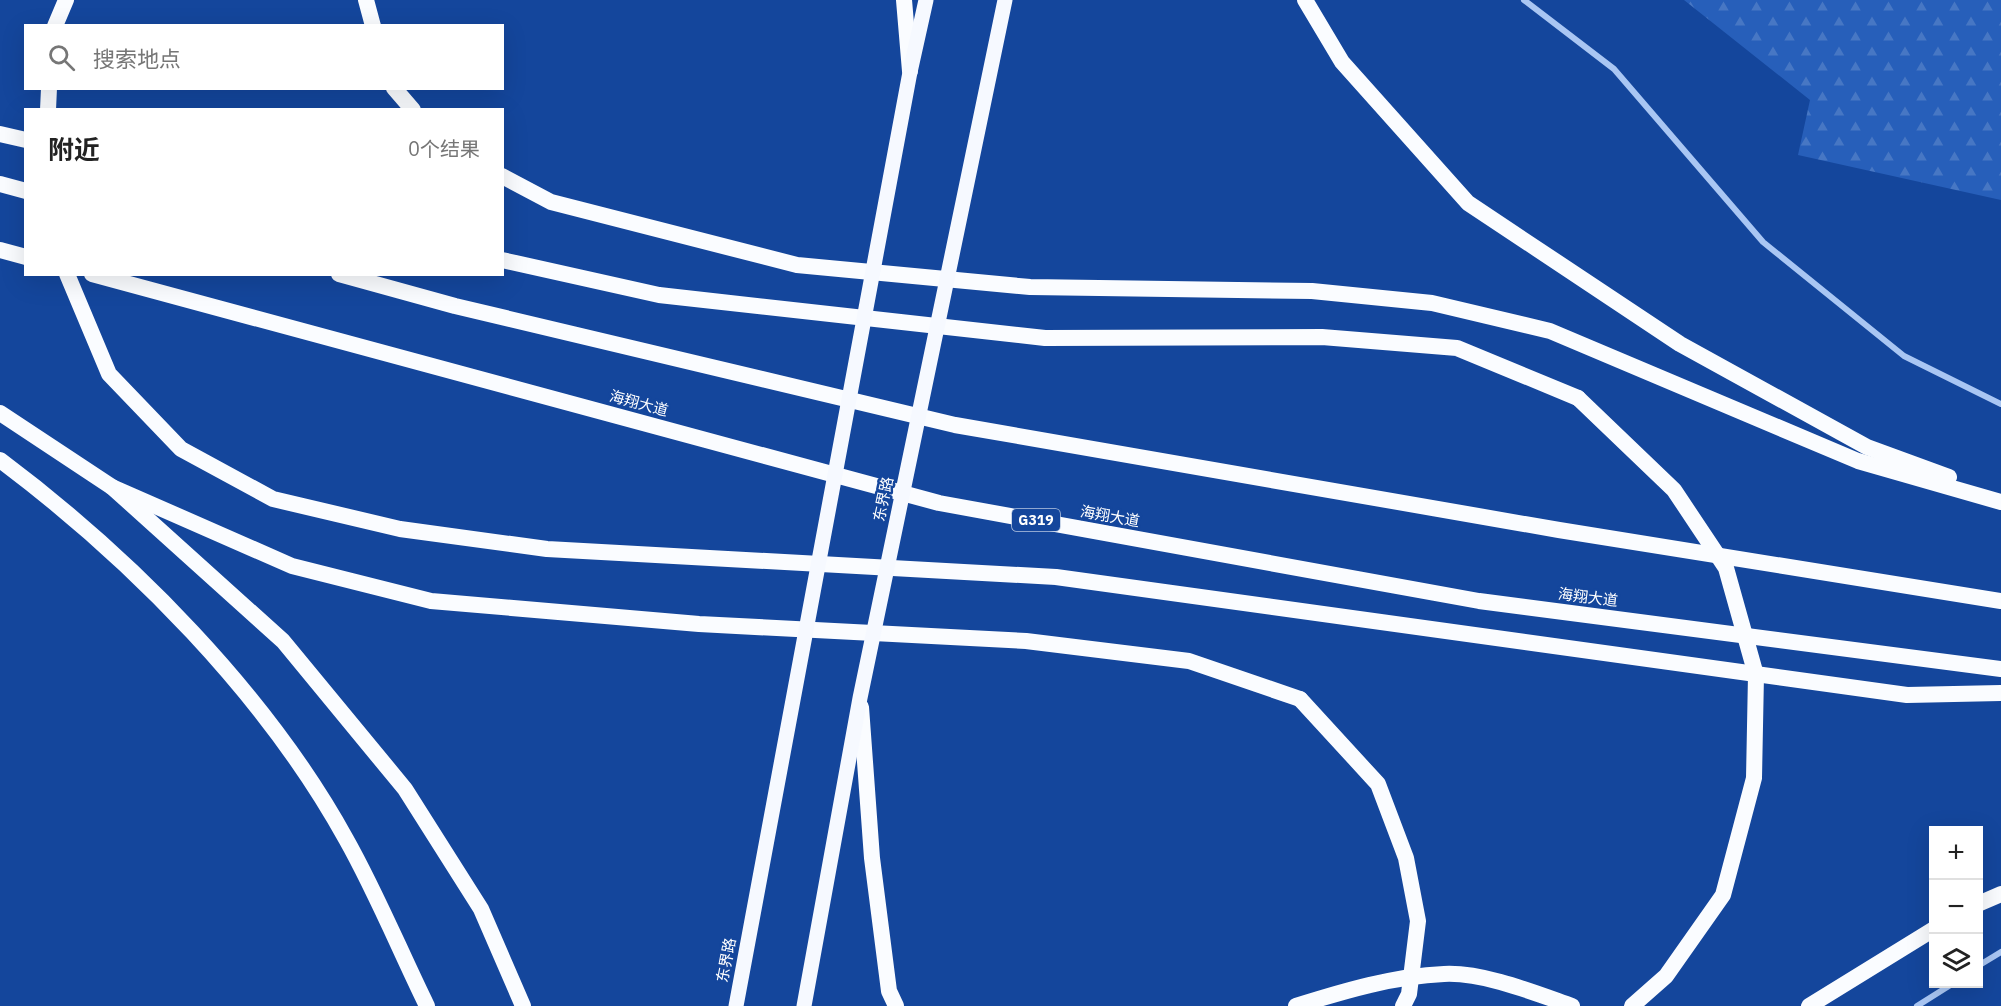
<!DOCTYPE html>
<html lang="zh">
<head>
<meta charset="utf-8">
<style>
  body { margin:0; font-family:"IBM Plex Sans","Noto Sans SC",sans-serif; background:#f2f2f2; color:#222 }
  .controls { position:absolute; right:18px; bottom:18px; display:grid; overflow:hidden; border-radius:0px; box-shadow:0 6px 24px #0002 }
  .controls button { width:54px; height:54px; display:grid; place-items:center; padding:0; border:0; border-bottom:2px solid #e0e0e0; background:#fff; color:#222; font:30px sans-serif }
  .list { margin:0; padding:0; list-style:none }
  h2 { display:flex; justify-content:space-between; align-items:center; height:78px; margin:0; padding:0 24px; font-size:26px }
  h2 small { font-size:20px; font-weight:400; color:#767676 }
  .icon { flex:none; width:33px; height:33px; fill:none; stroke:currentColor; stroke-width:2; stroke-linecap:round; stroke-linejoin:round }
  .map { position:relative; flex:none; width:2001px; height:1006px; overflow:hidden }
  .search { position:absolute; background:#fff; box-shadow:0 6px 24px #0002; left:24px; top:24px; width:480px; height:66px; display:flex; align-items:center; gap:15px; box-sizing:border-box; padding:0 21px; border-radius:0px; color:#767676; font-size:22px }
  .panel { position:absolute; background:#fff; box-shadow:0 6px 24px #0002; left:24px; top:108px; width:480px; height:168px; border-radius:0px }
  .map>svg:first-child { display:block }
</style>
</head>
<body>
<div class="map">
<svg width="2001" height="1006" viewBox="0 0 2001 1006">
  <defs>
    <pattern id="forest-firs" width="22" height="20" patternUnits="userSpaceOnUse" patternTransform="scale(1.5)"><rect width="22" height="20" fill="#275fba"/><path d="M5 1l3.5 6h-7zM16 11l3.5 6h-7z" fill="#4777c4"/></pattern>
  </defs>
  <rect width="100%" height="100%" fill="#14469c"/>
  <path fill="url(#forest-firs)" d="M1684,0H2001V200L1798,155L1810,100Z"/>
  <g fill="none" stroke-linecap="round" stroke-linejoin="round">
    <g stroke="#a9c6f3" stroke-width="6">
      <path d="M1524,0L1614,69L1763,242L1904,356L2001,404"/>
      <path d="M1978,966L2001,952"/>
      <path d="M1917,1006L1952,984"/>
    </g>
    <g stroke="#fafcff" stroke-width="16">
      <path d="M366,0L373,26"/>
      <path d="M904,0L910,71"/>
      <path d="M1305,0L1342,62L1468,203L1680,344L1867,447L1949,477"/>
      <path d="M55,26L66,0"/>
      <path d="M394,88L413,110"/>
      <path d="M48,110L49,88"/>
      <path d="M0,134L26,140"/>
      <path d="M502,176L551,202L797,265L1030,287L1312,291L1432,303L1550,331L1858,461L2001,502"/>
      <path d="M0,184L26,191"/>
      <path d="M0,250L26,257"/>
      <path d="M502,260L659,295L1045,338L1322,337L1457,348L1578,398"/>
      <path d="M67,274L109,374L181,449L273,499L400,529L547,549L1056,577L1907,695L2001,693"/>
      <path d="M92,274L939,503L1479,601L2001,669"/>
      <path d="M339,274L455,306L955,425L1559,530L2001,601"/>
      <path d="M0,413L112,487L283,641L405,789L481,909L523,1006"/>
      <path d="M0,460C131,558 266,694 346,839C376,892 400,951 427,1006"/>
      <path d="M112,487L292,566L431,601L699,624L1026,641L1189,661L1300,699"/>
      <path d="M861,707L872,858L889,991L896,1006"/>
      <path d="M1978,904L2001,894"/>
      <path d="M1296,1006C1344,991 1394,976 1444,974C1483,972 1535,993 1572,1006"/>
      <path d="M1809,1006L1934,929"/>
    </g>
    <g stroke="#f6f9ff" stroke-width="15">
      <path d="M736,1006L910,72L926,0"/>
      <path d="M804,1006L860,698L1005,0"/>
    </g>
    <g stroke="#fafcff" stroke-width="16">
      <path d="M1578,398L1674,490L1726,568L1756,675L1754,778L1723,895L1666,976L1632,1006"/>
      <path d="M1300,699L1378,784L1406,858L1418,921L1409,994L1403,1006"/>
    </g>
  </g>
  <g text-anchor="middle" dominant-baseline="central" stroke-width="5" stroke-linejoin="round" paint-order="stroke">
    <rect fill="#14469c" stroke="#b8c8e1" stroke-width="1.5" x="1012" y="509" width="48" height="22" rx="4.5"/>
    <g font-size="14" font-weight="bold" fill="#fff">
      <text x="1036" y="520">G319</text>
    </g>
    <g font-size="15" fill="#fff" stroke="#14469c">
      <text transform="translate(639 403) rotate(15)">海翔大道</text>
      <text transform="translate(883 499) rotate(-78)">东界路</text>
      <text transform="translate(1110 516) rotate(10)">海翔大道</text>
      <text transform="translate(1588 597) rotate(7)">海翔大道</text>
      <text transform="translate(726 960) rotate(-79)">东界路</text>
    </g>
  </g>
</svg>
<div class="controls">
<button>+</button>
<button>−</button>
<button><svg class="icon" aria-label="layers" viewBox="0 0 24 24"><path d="M12 4l9 5-9 5-9-5zM3 14l9 5 9-5"/></svg></button>
</div>
<div class="search"><svg class="icon" aria-label="search" viewBox="0 0 24 24"><circle cx="10" cy="10" r="6"/><path d="M15 15l6 6"/></svg>搜索地点</div>
<section class="panel">
<h2>附近<small>0个结果</small></h2>
<ul class="list">
</ul>
</section>
</div>
</body>
</html>
